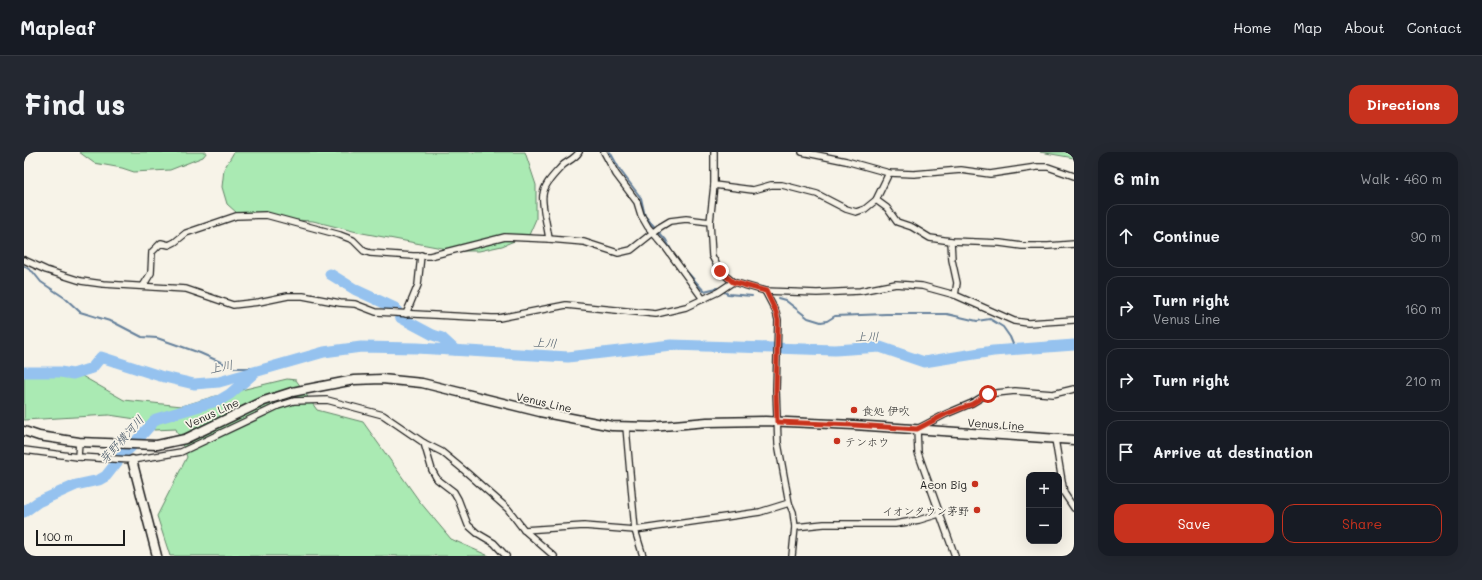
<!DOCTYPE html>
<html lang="en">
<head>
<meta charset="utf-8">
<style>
  body { margin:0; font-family:Mali,"Klee One",sans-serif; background:#242831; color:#f1f3f6 }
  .controls { position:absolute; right:12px; bottom:12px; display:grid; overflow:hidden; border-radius:8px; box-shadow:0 4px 16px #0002 }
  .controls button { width:36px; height:36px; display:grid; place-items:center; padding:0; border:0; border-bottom:1px solid #363941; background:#171b24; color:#f1f3f6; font:20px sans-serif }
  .scale { position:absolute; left:12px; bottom:10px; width:89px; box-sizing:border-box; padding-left:4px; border:2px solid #1c1c1c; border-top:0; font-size:11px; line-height:14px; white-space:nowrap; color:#1c1c1c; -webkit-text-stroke:3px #f7f3e8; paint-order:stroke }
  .stop { position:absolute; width:12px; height:12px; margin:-9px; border:3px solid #c8321e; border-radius:50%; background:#fff }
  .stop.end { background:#c8321e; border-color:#fff; box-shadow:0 1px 4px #0008 }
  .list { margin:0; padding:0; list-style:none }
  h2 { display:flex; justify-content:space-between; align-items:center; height:52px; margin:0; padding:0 16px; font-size:17px }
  h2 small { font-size:13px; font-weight:400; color:#9ea1a6 }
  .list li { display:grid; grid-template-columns:26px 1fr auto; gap:12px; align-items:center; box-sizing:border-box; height:64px; margin:0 8px 8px; padding:0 8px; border:1px solid #363941; border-radius:12px }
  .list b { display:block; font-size:15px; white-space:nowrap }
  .list p { margin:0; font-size:13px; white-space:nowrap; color:#9ea1a6 }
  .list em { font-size:13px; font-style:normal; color:#9ea1a6 }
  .actions { display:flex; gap:8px; padding:12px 16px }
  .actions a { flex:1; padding:9px 0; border:1px solid #c8321e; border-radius:12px; text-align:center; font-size:14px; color:#c8321e }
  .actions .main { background:#c8321e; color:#fff }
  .icon { flex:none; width:22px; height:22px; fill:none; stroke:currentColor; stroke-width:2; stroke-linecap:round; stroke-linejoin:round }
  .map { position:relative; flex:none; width:1050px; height:404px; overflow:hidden; border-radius:12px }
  header { display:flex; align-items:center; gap:24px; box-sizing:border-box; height:56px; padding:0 20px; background:#171b24; border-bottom:1px solid #363941 }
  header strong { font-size:19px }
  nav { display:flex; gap:22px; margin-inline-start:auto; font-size:14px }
  .intro { display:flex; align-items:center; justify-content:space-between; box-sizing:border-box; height:96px; padding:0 24px }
  h1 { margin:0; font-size:28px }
  .button { padding:10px 18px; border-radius:12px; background:#c8321e; color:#fff; font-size:14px; font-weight:700 }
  main { display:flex; gap:24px; padding:0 24px }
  aside { flex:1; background:#171b24; border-radius:12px; box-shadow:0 4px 16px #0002 }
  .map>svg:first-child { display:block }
</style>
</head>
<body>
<header>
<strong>Mapleaf</strong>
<nav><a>Home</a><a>Map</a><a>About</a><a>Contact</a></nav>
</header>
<div class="intro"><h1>Find us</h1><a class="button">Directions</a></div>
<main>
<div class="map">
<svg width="1050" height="404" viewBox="0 0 1050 404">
  <rect width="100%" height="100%" fill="#f7f3e8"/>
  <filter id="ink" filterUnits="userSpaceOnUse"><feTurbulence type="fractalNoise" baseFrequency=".025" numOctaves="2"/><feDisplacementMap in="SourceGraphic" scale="8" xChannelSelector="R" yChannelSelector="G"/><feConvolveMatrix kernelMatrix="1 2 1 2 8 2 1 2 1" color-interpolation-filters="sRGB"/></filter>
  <g filter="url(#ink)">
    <g fill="#aaeab3" stroke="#638368">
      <path d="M55,0H183L179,5L146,18L110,20L98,16L70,11Z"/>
      <path d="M210,0H501L512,33V67L505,83L478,94L455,99H434L333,80L289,69L235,66L213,61L203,52L198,35L200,17Z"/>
      <path d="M1016,0H1050V6Z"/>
      <path d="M11,220L58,224L100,248L158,254L188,245L263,227L272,228L293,258L339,270L396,350L427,387L465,404H146L133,364L163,305L152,277L130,278L112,267L85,263L0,268V221Z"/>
    </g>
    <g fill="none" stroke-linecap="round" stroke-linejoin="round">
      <g stroke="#65809b" stroke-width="2">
        <path d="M586,0L596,18L617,46L621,64L642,88L648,100"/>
        <path d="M657,113L680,139L693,136L704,142L728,144"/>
        <path d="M0,114L9,120L17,130L41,146L56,160L89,170L118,185L133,186L176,201L210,216H227L233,219"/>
        <path d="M754,146L761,148L784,166L797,170L803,169L811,164L862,162H923L953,169L966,167L979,175L986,185L991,197"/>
      </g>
      <g stroke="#95c2ef" stroke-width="11">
        <path d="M306,122L332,138L371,156L377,166L409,183L418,186L431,198"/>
        <path d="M0,220H36L49,222L68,216L77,205L136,224L170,232L195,230L300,200L337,195L393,196L544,205L647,193L811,198L856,195L900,210L969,199L1050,193"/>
        <path d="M0,360L14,350L52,333L75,328L82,324L101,300L106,296L132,267L196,248L206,242L229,222"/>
      </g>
      <defs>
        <g id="street">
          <path d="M580,0L592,22L613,50L617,63L624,75L642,96L679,147"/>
          <path d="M690,0V33L686,70L688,104L696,119L709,130L741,139L793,141L836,139L872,132L898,134L931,143L990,169L1004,171L1050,168"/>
          <path d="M778,0L822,9L865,21L890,22L937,18L966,22L1013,15H1024L1050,24"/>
          <path d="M690,33L729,38L747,33H758L793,42L822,57L832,60L841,57L852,48L865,21"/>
          <path d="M852,48L863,56L873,70L888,75L906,86L927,89L976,91L998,94H1024L1050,92"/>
          <path d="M525,87C524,77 517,51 519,43C520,32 531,22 538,14C543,9 551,7 555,0"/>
          <path d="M927,89L928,108L933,131L931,143"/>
          <path d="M0,108L22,118L57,129L79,132L162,137L209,153L235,150L264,144H279L316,151L331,152L352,160L468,166H475L542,153L632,162L662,155L694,140L709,130"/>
          <path d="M119,134L127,121L128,100L137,91L145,93L151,90L162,81L212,64L242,63L316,83L329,88L340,99L346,101L389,104H406L481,85L525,87L560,90L594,101L607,98L636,75L646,69L662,67L686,70"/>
          <path d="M741,139L752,160L754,168L752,238L754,291L765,351L769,360L771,375L768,404"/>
          <path d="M382,162L394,133L397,103"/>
          <path d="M602,275L611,378L619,404"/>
          <path d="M1031,287L1040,341L1050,356"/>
          <path d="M400,291L408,318L413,327L430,340L434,347L444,373L453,381L470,391L482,404"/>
          <path d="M0,298L54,305L108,308L157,300L254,254L270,249L303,248L359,263L400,291L418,300L441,319L484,357L500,378L530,404"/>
          <path d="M54,305L55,290"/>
          <path d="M771,375L800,372H871L895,368L915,362"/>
          <path d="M500,378L560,374L611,378L736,360L765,351"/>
          <path d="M931,404L894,301L893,277L922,262L948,251L963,242L991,239L1029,242L1050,237"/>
        </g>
        <g id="secondary">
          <path d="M0,279L15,284L55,290L133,293L161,287L240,249L268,240L330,228L358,227L398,231L516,260L588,274L628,275L683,270L741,269L830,273L1050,288"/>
          <path d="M108,308L133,404"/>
        </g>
      </defs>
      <use href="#street" stroke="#1c1c1c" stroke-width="8"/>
      <use href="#secondary" stroke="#1c1c1c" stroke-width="11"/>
      <use href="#street" stroke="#f7f3e8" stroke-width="5.5"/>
      <use href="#secondary" stroke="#f7f3e8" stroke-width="8"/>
    </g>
  </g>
  <g fill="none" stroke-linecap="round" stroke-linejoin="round" filter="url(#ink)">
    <path stroke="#c8321e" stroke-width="5" d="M696,119L709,130L742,139L752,160L754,168L752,238L753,270L830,273L893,277L922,262L948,252L964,242"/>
  </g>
  <g fill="#c8321e" stroke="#f7f3e8" stroke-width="1.5">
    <circle cx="830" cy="258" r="4"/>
    <circle cx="813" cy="289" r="4"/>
    <circle cx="951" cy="332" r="4"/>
    <circle cx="953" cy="358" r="4"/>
  </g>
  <g text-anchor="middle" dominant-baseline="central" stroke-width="3.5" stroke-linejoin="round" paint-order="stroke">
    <g font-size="11" fill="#1c1c1c" stroke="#f7f3e8">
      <text transform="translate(520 250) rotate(13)">Venus Line</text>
      <text transform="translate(188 261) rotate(-25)">Venus Line</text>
      <text transform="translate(972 272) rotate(4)">Venus Line</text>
    </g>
    <g font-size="11" fill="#1c1c1c" stroke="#f7f3e8" text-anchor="start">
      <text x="838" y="258">食処 伊吹</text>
      <text x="821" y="289">テンホウ</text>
      <text x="943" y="332" text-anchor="end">Aeon Big</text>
      <text x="945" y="358" text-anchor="end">イオンタウン茅野</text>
    </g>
    <g font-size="12" font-style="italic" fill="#465666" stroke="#f7f3e8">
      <text transform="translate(843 184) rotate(-1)">上川</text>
      <text transform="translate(521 190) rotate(4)">上川</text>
      <text transform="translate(197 214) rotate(-12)">上川</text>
      <text transform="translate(97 287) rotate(-48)">芽野横河川</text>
    </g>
  </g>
</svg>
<div class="controls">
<button>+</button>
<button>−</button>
</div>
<div class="scale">100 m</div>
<div class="stop" style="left:964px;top:242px"></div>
<div class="stop end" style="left:696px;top:119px"></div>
</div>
<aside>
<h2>6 min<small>Walk · 460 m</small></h2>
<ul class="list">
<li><svg class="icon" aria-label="ahead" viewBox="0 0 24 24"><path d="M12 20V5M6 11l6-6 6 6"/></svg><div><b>Continue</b></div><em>90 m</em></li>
<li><svg class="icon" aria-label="right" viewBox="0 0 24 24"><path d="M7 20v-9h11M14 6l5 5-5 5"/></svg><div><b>Turn right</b><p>Venus Line</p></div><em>160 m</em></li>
<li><svg class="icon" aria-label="right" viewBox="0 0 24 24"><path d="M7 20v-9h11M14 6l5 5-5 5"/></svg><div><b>Turn right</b></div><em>210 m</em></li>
<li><svg class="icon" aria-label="arrive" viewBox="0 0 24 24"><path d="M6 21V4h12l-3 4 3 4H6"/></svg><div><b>Arrive at destination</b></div></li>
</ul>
<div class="actions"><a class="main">Save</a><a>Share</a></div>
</aside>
</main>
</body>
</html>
